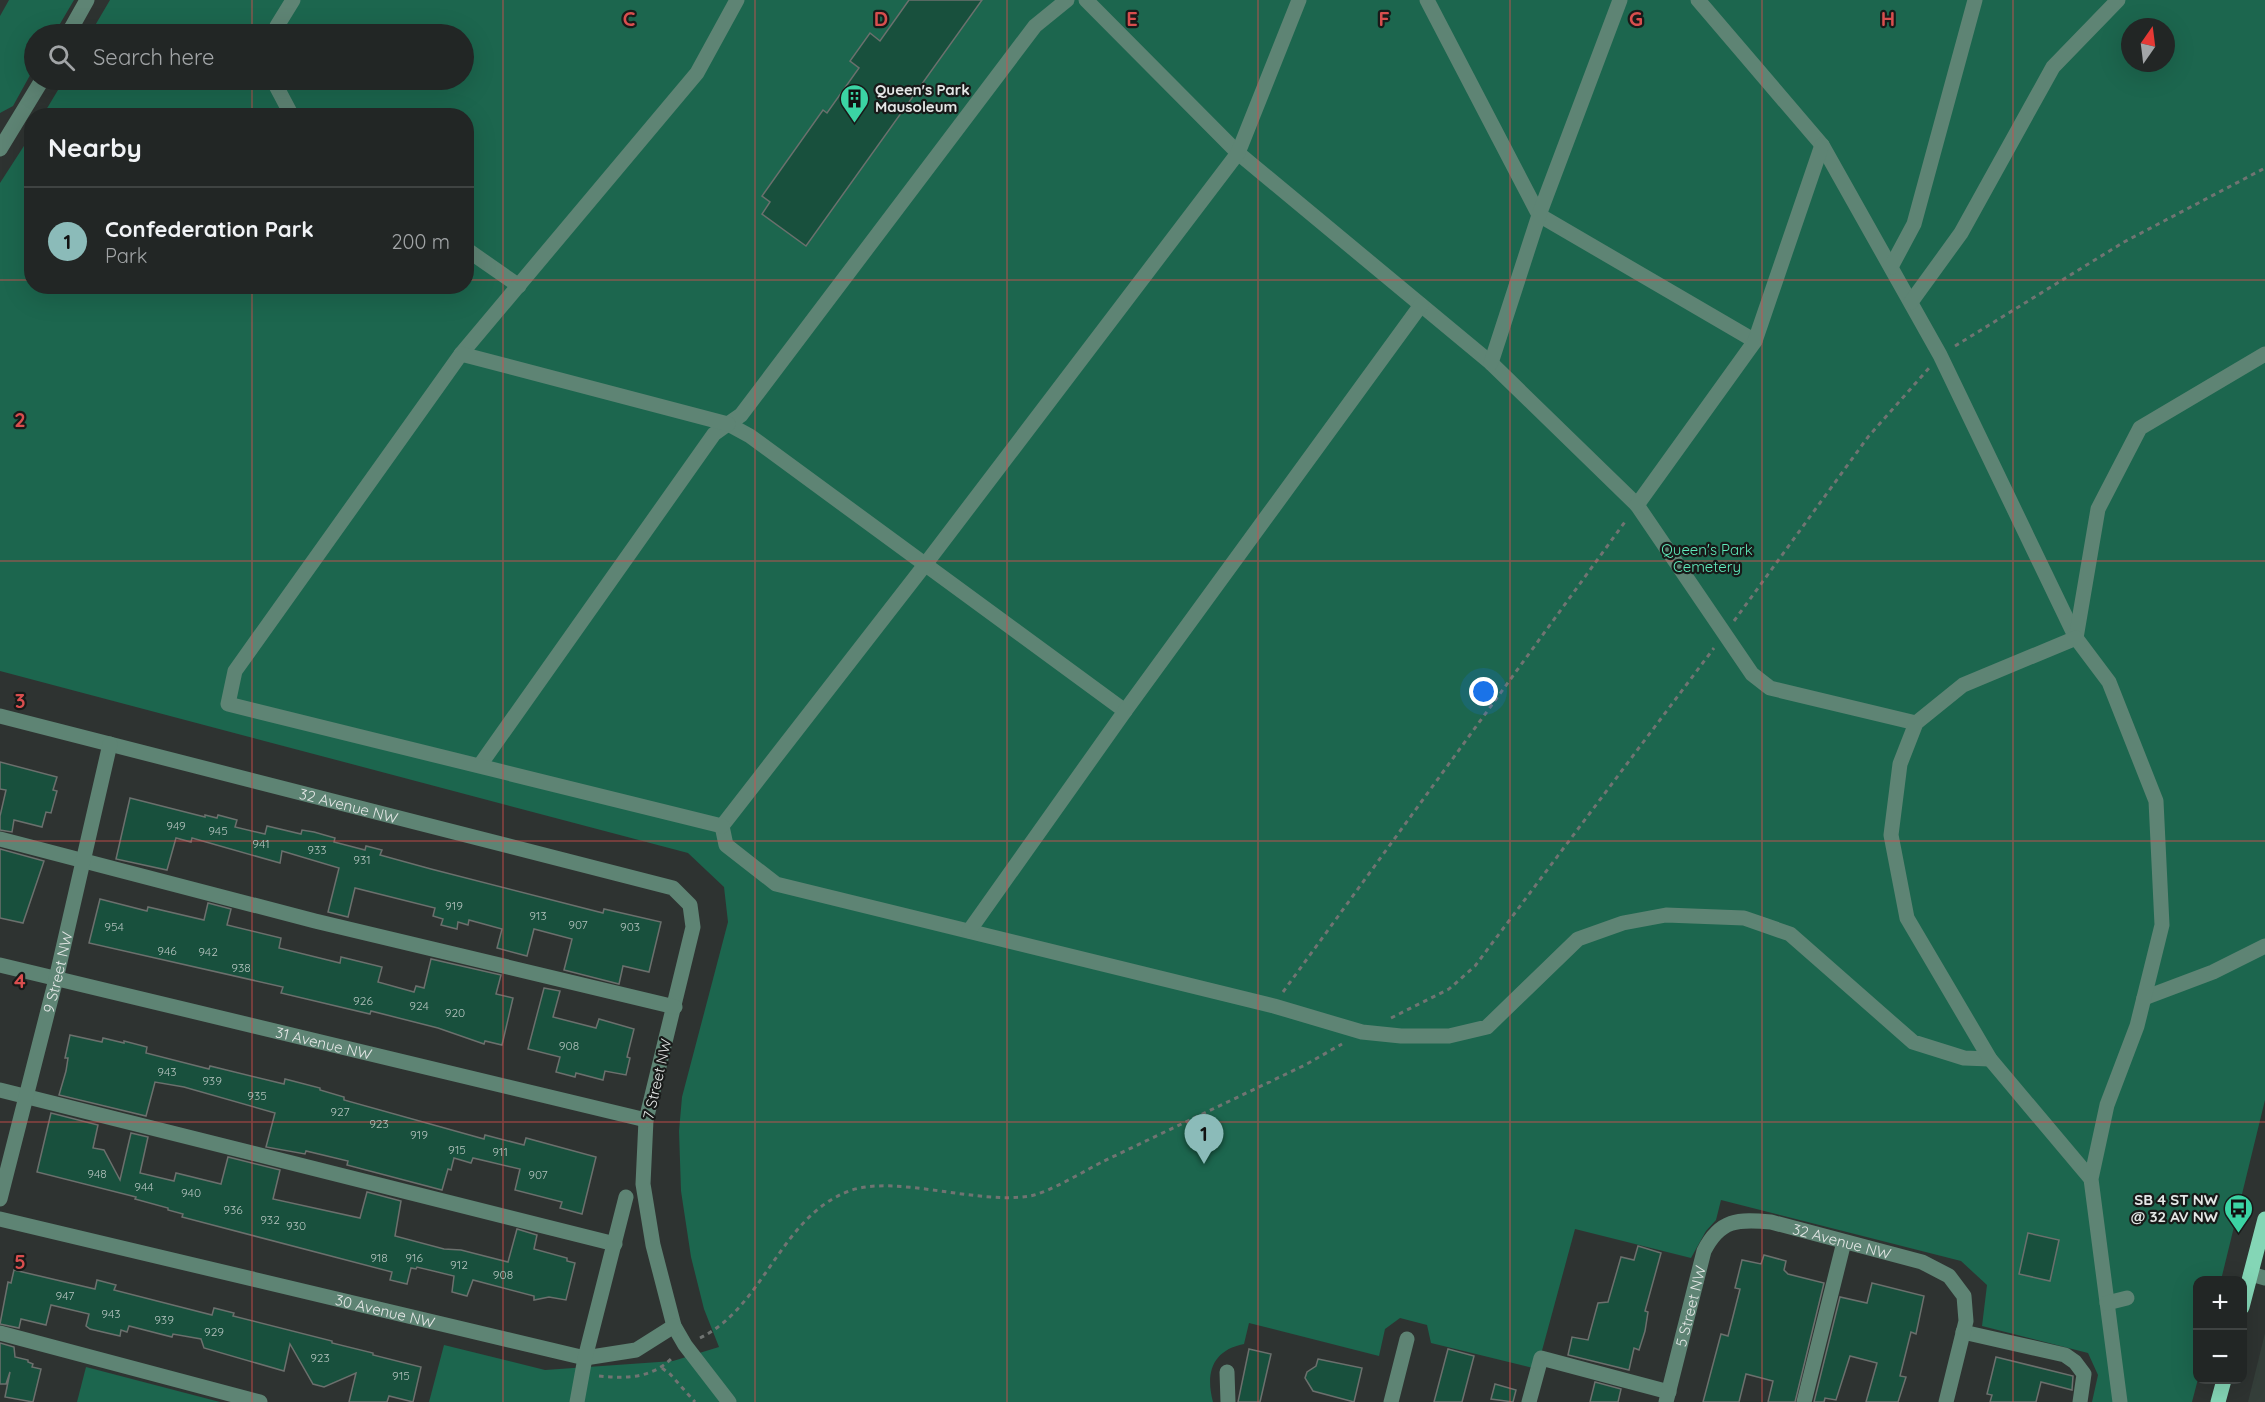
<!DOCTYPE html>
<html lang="en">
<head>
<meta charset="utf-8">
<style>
  body { margin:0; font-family:Quicksand,sans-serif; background:#2a2e2d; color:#f1f3f6 }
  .controls { position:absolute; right:18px; bottom:18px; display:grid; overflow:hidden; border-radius:12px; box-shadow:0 6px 24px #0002 }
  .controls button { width:54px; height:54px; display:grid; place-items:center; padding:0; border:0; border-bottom:2px solid #3f4342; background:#222625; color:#f1f3f6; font:30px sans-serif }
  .compass { position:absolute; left:2121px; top:18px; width:54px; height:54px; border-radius:50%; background:#222625; box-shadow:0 6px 24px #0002; rotate:14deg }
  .you { position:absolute; left:1484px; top:692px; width:21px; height:21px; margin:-15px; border:4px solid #fff; border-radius:50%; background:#1a73e8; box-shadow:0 0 0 9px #1a73e833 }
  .badge { display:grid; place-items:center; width:39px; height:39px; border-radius:50%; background:#8bbbb9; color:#111; font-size:20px; font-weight:700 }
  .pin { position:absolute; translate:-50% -50px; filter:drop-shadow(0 2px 3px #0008) }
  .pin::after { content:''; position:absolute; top:32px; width:21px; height:18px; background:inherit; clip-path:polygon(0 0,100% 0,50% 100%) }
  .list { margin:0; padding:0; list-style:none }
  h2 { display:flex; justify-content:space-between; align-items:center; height:78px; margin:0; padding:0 24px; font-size:26px }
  h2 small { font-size:20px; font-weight:400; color:#a2a5a7 }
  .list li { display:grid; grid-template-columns:39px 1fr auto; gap:18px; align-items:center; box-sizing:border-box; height:108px; padding:0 24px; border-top:2px solid #3f4342 }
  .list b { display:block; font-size:22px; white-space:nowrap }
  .list p { margin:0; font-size:20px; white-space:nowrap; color:#a2a5a7 }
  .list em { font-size:20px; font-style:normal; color:#a2a5a7 }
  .icon { flex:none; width:33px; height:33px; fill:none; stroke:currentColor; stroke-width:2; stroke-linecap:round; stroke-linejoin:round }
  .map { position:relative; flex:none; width:2265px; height:1402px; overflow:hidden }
  .search { position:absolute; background:#222625; box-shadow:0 6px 24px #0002; left:24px; top:24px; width:450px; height:66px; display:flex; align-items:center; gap:15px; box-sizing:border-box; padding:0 21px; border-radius:33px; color:#a2a5a7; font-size:22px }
  .panel { position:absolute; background:#222625; box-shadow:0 6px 24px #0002; left:24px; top:108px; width:450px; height:186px; border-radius:24px }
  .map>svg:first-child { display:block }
</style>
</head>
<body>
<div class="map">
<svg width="2265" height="1402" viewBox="0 0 2265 1402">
  <rect width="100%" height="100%" fill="#2e3331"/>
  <path fill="#353f3a" d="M2265,1333V1402H2248Z"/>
  <g fill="#1c664e" fill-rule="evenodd">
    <path d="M9,0H74L54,34H34V68L13,106L0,113V16Z"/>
    <path d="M110,0H2265V1100L2221,1280H2198V1379L2192,1402H2092L2098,1375L2088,1353L1982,1326L1987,1285L1961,1261L1721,1200L1716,1220L1706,1231L1691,1258L1575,1229L1537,1369L1431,1343L1427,1325L1400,1318L1385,1329L1379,1356L1249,1323L1244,1344C1213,1350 1205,1372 1213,1402H429L444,1345L545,1370L673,1361L719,1347L704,1309L691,1257L681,1191L679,1131L682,1097L728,922L724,887L688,853L0,671V183L31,135L32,286H466V116L43,115L64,80H464V34H90ZM2130,27H2166V63H2130Z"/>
    <path d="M86,1367L220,1402H77Z"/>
  </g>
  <g fill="#18503d" stroke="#6b706d" stroke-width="1.5">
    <path d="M909,0H982L806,246L762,214L770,202L762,196L823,110L827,113L859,68L850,61L870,33L880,41Z"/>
    <path d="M0,762L57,777L53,790L57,791L51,813L46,812L42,827L14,820L12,832L0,830V816L6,790L0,789Z"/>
    <path d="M130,798L205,817V815L217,818L218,815L237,820L235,827L265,834L267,826L301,834L302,830L314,832L335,838L334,842L365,850L366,846L382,850L380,855L431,869L603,913L604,909L661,922L649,972L623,966L619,984L564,970L572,939L534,929L527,956L497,948L502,929L469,920L468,925L458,922L457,929L441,925L443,919L433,916L435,908L355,888L348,917L328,912L339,868L282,851L280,863L192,838L191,842L176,838L167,870L116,859Z"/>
    <path d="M0,849L44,861L23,923L0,918Z"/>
    <path d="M100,899L147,911L148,907L204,920L208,903L231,909L227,925L281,938L279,948L340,963L341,957L382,967L378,982L414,992L416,986L424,988L431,959L501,975L496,994L513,998L502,1045L485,1041L484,1044L438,1028L371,1011L370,1014L281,993L283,987L89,943Z"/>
    <path d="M544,988L560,991L553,1017L596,1028L599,1019L634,1029L627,1057L630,1058L626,1075L605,1071L603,1080L576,1073L575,1077L556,1072L560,1057L528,1049Z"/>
    <path d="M70,1035L102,1042L103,1038L124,1043V1041L147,1047L146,1053L209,1069L210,1066L284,1084L285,1079L320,1088V1090L344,1097V1100L484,1139L485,1135L524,1145L526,1138L596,1157L582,1214L560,1208L562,1202L515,1190L520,1169L473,1158L471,1163L454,1158L451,1170L448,1169L442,1190L347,1165L348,1161L306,1151L305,1154L266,1147L275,1113L184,1087L155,1082L146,1116L59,1095L66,1071L68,1058H65Z"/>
    <path d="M51,1113L98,1125L93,1148L104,1150L120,1180L131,1133L148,1137L140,1173L174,1181L176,1173L221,1184L228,1157L280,1170L273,1199L360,1218L367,1192L401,1201L395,1236L444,1249L461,1250L508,1262L517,1229L537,1235L534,1249L567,1258V1261L575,1263L566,1300L549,1297L534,1300V1296L473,1280L467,1296L452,1292L454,1276L417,1267L416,1269L411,1268L407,1284L390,1280L392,1272L182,1217L183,1214L168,1210V1208L135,1199L136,1197L37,1172Z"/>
    <path d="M2028,1233L2059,1240L2050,1281L2019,1274Z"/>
    <path d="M1638,1246L1661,1253L1645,1311L1648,1312L1645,1331L1639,1350L1634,1348L1629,1370L1568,1355L1572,1337L1588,1340L1598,1303L1608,1302L1621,1257L1634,1260Z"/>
    <path d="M1764,1255L1786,1261L1784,1270L1788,1274L1824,1283L1795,1402H1768L1773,1381L1746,1374L1739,1402H1703L1721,1334L1728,1336L1740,1289L1735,1288L1742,1260L1761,1264Z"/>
    <path d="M14,1270L95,1289L97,1280L116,1285L114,1290L212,1315L214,1308L234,1313L233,1316L332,1341V1343L373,1353V1355L421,1367L413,1402L389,1396L387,1402H349L356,1373L324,1387L313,1384L290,1344L284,1371L204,1348L201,1339L173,1334L172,1337L129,1326L127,1332L121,1330L120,1336L90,1329L86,1326L89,1314L51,1305L46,1325L21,1319L19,1328L0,1324L8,1282L11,1283Z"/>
    <path d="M1872,1283L1924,1296L1916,1334L1911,1332L1900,1376L1906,1377L1898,1402H1866L1877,1363L1850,1356L1836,1400L1825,1398L1824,1402H1814L1840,1297L1867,1303Z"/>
    <path d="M0,1343L14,1347L15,1357L28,1360V1362L33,1364L32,1367L41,1369L33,1402L5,1397L10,1372L6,1384H0Z"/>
    <path d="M1249,1349L1271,1354L1260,1402H1238Z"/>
    <path d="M1448,1349L1474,1356L1462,1402H1434Z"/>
    <path d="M1996,1357L2073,1376L2072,1390L2041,1382L2036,1402H1990L1992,1395L1987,1394Z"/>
    <path d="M1318,1359L1362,1368L1354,1402L1313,1391L1305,1378L1307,1372L1316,1366Z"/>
    <path d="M1595,1382L1621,1389L1618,1402H1590Z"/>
    <path d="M1495,1384L1516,1390L1513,1402L1491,1399Z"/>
  </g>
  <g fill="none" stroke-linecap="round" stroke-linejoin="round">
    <g stroke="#707472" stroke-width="3" stroke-dasharray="4.5 4.5" stroke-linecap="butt">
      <path d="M1955,346L2124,242L2265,168"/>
      <path d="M1734,621L1868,437L1929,368"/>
      <path d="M1283,992L1627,519"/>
      <path d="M1391,1018L1449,989L1475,966L1714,648"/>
      <path d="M700,1338C765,1306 780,1217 849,1191C894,1174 977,1205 1030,1196C1048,1193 1086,1170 1104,1161C1171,1129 1238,1097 1305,1065L1342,1044"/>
      <path d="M662,1368L670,1374L695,1402"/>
      <path d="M599,1376C627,1379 653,1378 673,1357"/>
    </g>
    <g stroke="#5e8474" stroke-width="15">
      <path d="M1067,0L1035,26L741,415L728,424L750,436L1125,711"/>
      <path d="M1086,0L1238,153L1491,363L1637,505L1752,674L1770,688L1916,723"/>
      <path d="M1299,0L1238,153L924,566L722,826L726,845L776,884L1274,1006L1362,1032L1401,1036H1449L1487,1027L1578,939L1623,923L1666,915L1744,918L1790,934L1913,1042L1964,1058L1990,1059"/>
      <path d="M1427,0L1539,215L1755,341"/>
      <path d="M1698,0L1822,145L1940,355L2076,638"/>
      <path d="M68,34L87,0"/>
      <path d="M276,34L277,26L293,0"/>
      <path d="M273,80L292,116"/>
      <path d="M0,149L42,80"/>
      <path d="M466,249L519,286"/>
      <path d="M1891,267L1914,224L1975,0"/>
      <path d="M1911,302L1961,233L2053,67L2118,0"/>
      <path d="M461,354L697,73L737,0"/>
      <path d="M1491,363L1539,215L1620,0"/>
      <path d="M1637,505L1755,341L1822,145"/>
      <path d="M2076,638L2098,509L2140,428L2265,354"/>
      <path id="s1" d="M0,716L673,888L690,905L693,927L646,1120L643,1184L653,1245L674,1326L685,1345L729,1402"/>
      <path d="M480,765L714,434L728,424"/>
      <path d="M722,826L228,704L235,671L461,354L728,424"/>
      <path d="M0,839L315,921L675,1007"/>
      <path d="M969,931L1125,711L1421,305"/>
      <path id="s2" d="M0,965L646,1120"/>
      <path d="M2144,998L2213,972L2265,946"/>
      <path d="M0,1090L615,1244"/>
      <path d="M2091,1179L1990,1059L1907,918L1891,835L1900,764L1916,723L1963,685L2076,638L2109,682L2156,801L2162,925L2137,1026L2107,1105L2091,1179L2120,1402"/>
      <path id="s3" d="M0,1199L56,979L110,744"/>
      <path id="s4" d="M0,1219L585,1358L636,1350L674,1326"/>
      <path d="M2251,1274L2265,1278"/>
      <path d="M2107,1303L2127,1298"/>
      <path d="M1963,1332L2065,1355L2075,1362L2084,1374L2080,1402"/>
      <path d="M0,1333L260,1402"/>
      <path d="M1227,1372L1228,1402"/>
      <path d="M577,1402L585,1358L626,1197"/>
      <path d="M1391,1402L1407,1339"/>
      <path d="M1529,1402L1541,1358L1669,1392"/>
      <path id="s5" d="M1666,1402L1704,1251C1720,1219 1738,1219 1771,1222L1922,1262L1949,1276L1964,1296L1966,1321L1946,1402"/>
      <path d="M1804,1402L1844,1242"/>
    </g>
    <g stroke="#84d6b6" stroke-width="15">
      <path d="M2242,1307L2265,1219"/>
      <path d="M2218,1402L2224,1380"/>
    </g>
  </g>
  <path fill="none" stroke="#d94e4e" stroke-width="1.5" stroke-opacity="0.55" d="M252,0V34M503,0V1402M755,0V1402M1007,0V1402M1258,0V1402M1510,0V1402M1762,0V1402M2013,0V1402M252,80V116M0,280H32M466,280H2265M252,286V1402M0,561H2265M0,841H2265M0,1122H2265"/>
  <defs>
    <symbol id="building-pin" viewBox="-11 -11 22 30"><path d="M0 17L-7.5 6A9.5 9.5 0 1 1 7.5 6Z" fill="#3bd4a4" stroke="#181a19"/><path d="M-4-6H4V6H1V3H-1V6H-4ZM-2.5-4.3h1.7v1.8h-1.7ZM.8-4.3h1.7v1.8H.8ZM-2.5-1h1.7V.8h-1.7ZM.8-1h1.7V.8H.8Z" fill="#111"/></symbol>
    <symbol id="bus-pin" viewBox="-11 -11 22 30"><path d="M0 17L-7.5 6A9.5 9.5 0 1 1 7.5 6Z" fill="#3bd4a4" stroke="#181a19"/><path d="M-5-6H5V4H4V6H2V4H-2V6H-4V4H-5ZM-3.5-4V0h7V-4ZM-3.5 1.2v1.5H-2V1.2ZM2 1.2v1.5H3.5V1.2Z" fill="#111"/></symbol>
  </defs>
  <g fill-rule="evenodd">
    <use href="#building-pin" x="838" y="82" width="33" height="45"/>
    <use href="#bus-pin" x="2222" y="1192" width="33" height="45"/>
  </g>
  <g text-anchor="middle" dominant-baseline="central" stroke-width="4.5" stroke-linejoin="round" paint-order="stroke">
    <g font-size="12" fill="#b1c1bc">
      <text x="176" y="825">949</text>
      <text x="218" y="830">945</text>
      <text x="261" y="843">941</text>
      <text x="317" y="849">933</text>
      <text x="362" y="859">931</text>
      <text x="454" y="905">919</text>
      <text x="538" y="915">913</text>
      <text x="578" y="924">907</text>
      <text x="114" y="926">954</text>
      <text x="630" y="926">903</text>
      <text x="167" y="950">946</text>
      <text x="208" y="951">942</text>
      <text x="241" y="967">938</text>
      <text x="363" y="1000">926</text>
      <text x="419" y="1005">924</text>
      <text x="455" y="1012">920</text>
      <text x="569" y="1045">908</text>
      <text x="167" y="1071">943</text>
      <text x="212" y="1080">939</text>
      <text x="257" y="1095">935</text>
      <text x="340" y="1111">927</text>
      <text x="379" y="1123">923</text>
      <text x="419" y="1134">919</text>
      <text x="457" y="1149">915</text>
      <text x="500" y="1151">911</text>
      <text x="97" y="1173">948</text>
      <text x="538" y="1174">907</text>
      <text x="144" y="1186">944</text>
      <text x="191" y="1192">940</text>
      <text x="233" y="1209">936</text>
      <text x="270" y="1219">932</text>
      <text x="296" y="1225">930</text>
      <text x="379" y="1257">918</text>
      <text x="414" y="1257">916</text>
      <text x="459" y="1264">912</text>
      <text x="503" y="1274">908</text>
      <text x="65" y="1295">947</text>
      <text x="111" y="1313">943</text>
      <text x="164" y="1319">939</text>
      <text x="214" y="1331">929</text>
      <text x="320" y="1357">923</text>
      <text x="401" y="1375">915</text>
    </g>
    <g font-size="15" font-weight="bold" fill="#e4e7e6" stroke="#181a19" text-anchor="start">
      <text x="875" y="89">Queen's Park<tspan x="875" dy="17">Mausoleum</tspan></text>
      <text x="2218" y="1199" text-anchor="end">SB 4 ST NW<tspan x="2218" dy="17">@ 32 AV NW</tspan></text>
    </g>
    <g font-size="15" fill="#60ecbc" stroke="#181a19">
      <text x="1707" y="549">Queen's Park<tspan x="1707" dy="17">Cemetery</tspan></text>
    </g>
    <g font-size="15" fill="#e4e7e6" stroke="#181a19">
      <text stroke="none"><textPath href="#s1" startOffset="360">32 Avenue NW</textPath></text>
      <text stroke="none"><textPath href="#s3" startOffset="234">9 Street NW</textPath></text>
      <text stroke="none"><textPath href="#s2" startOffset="333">31 Avenue NW</textPath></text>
      <text transform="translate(657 1079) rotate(-77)">7 Street NW</text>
      <text stroke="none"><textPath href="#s5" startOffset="309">32 Avenue NW</textPath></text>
      <text stroke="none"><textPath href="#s5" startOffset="99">5 Street NW</textPath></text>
      <text stroke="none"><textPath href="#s4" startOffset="396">30 Avenue NW</textPath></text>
    </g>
  </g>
  <g font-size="20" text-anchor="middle" font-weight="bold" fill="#d94e4e" stroke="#181a19" stroke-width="4.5" stroke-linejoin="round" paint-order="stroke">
    <text x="629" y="26">C</text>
    <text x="881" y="26">D</text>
    <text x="1132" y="26">E</text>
    <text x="1384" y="26">F</text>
    <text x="1636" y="26">G</text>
    <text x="1888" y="26">H</text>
    <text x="20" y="427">2</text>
    <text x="20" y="708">3</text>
    <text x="20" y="988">4</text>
    <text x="20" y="1269">5</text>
  </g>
</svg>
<div class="controls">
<button>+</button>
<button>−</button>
</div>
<svg class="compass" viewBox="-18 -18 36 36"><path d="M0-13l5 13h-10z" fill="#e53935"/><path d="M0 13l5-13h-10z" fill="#a2a5a7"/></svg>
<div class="you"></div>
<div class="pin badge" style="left:1204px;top:1164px">1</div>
<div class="search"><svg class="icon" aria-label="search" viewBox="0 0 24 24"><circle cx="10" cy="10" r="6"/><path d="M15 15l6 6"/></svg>Search here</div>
<section class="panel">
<h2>Nearby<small></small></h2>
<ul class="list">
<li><span class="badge">1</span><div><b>Confederation Park</b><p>Park</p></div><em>200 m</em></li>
</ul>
</section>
</div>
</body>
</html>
